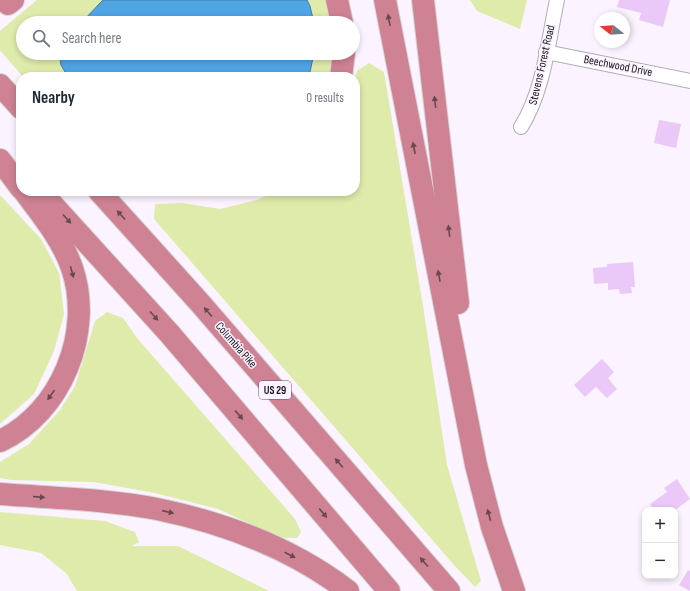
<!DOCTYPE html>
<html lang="en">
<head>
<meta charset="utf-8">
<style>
  body { margin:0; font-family:"Sofia Sans Condensed",sans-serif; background:#f2f2f3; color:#1f2937 }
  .controls { position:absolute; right:12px; bottom:12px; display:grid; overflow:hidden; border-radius:8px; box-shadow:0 2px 6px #0003 }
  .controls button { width:36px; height:36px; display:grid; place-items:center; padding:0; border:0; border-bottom:1px solid #e0e1e3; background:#fff; color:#1f2937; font:20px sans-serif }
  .compass { position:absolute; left:594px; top:12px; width:36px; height:36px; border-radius:50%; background:#fff; box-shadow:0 2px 6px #0003; rotate:287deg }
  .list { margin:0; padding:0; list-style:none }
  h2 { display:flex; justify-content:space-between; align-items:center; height:52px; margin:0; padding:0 16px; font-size:17px }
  h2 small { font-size:13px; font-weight:400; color:#747a83 }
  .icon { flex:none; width:22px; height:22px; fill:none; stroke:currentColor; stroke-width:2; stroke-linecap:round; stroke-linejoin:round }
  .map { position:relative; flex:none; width:690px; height:591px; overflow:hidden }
  .search { position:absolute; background:#fff; box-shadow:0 2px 6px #0003; left:16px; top:16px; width:344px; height:44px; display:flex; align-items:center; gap:10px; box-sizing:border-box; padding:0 14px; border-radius:22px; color:#747a83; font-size:15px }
  .panel { position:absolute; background:#fff; box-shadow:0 2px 6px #0003; left:16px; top:72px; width:344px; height:124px; border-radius:16px }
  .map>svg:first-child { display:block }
</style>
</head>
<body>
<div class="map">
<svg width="690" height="591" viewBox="0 0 690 591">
  <rect width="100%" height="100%" fill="#fbf3ff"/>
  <g fill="#deebaa">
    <path d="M37,0H103L81,23H23V53H59L61,65L68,77H23L0,50V31Z"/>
    <path d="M307,0H327L332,23H314L310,6Z"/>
    <path d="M470,0H527L520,29L477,11Z"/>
    <path d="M314,53H332V77H309Z"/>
    <path d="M369,63L384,72L423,306L447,465L481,581L475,587L454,565L154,219L155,204L182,203L220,209L257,200L276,191H355V78L357,71Z"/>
    <path d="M0,195L41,239L59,273L64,314L54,351L34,394L0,424Z"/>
    <path d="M107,312L123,318L137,338L295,519L301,532L297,538H285L265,531L218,509L155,493L93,482L11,480L0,478V462L29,444L60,410L75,386L95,321Z"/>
    <path d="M0,512L105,521L135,532L139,542L132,546H178L269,591H77L66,573L41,553L0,545Z"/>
  </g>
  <g fill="#50a5e5" stroke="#407aa8">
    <path d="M103,0H307L310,6L314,23H81Z"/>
    <path d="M59,53H314L309,77H68L61,65Z"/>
  </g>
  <g fill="#eac8f8">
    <path d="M619,0H670L663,27L639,20L641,13L617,7Z"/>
    <path d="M659,120L681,124L676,148L654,143Z"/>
    <path d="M633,262L635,287H631L632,293L620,294L619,289L608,290V283L594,284L593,268L607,267V264Z"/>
    <path d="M602,359L614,372L608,378L617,389L607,398L596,387L585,397L574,385Z"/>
    <path d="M677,479L690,499L675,510H654L650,504L667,492L664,488Z"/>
    <path d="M688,570L690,571V591L679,585Z"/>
  </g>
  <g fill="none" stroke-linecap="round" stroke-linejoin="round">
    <defs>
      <g id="street">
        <path d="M546,52L690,81"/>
        <path d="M521,127C544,90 548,42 557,0"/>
      </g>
      <g id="highway">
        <path d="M337,0L342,23"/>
        <path d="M385,0L476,465L492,527L514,591"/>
        <path d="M423,0L458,303"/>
        <path d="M8,4L13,0"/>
        <path d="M341,77L344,53"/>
        <path d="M0,85L21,108"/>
        <path d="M0,160L21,188"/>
        <path d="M40,191L169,333L389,591"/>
        <path d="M99,191L200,303L449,591"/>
        <path d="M0,441C61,413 94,332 72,268C62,239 42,215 24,191"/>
        <path d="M0,494C52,498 106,499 157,509C225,523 293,549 348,591"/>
      </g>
    </defs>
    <use href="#street" stroke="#b3abb7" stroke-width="16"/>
    <use href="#highway" stroke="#d6d5d6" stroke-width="24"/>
    <use href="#street" stroke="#fff" stroke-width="14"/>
    <use href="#highway" stroke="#ce8293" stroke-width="22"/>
  </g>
  <defs><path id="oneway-solid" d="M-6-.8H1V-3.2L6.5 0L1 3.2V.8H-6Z"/></defs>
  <g fill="#6a4750">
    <use href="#oneway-solid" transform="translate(389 20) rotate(-101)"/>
    <use href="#oneway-solid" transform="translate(435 102) rotate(-97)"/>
    <use href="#oneway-solid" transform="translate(414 148) rotate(-101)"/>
    <use href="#oneway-solid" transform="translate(121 215) rotate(-132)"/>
    <use href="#oneway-solid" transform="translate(67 219) rotate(48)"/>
    <use href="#oneway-solid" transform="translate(449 231) rotate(-97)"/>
    <use href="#oneway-solid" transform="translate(72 272) rotate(75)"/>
    <use href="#oneway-solid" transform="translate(439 276) rotate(-101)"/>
    <use href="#oneway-solid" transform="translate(208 312) rotate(-131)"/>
    <use href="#oneway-solid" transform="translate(154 316) rotate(48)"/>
    <use href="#oneway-solid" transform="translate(51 395) rotate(125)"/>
    <use href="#oneway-solid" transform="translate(239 415) rotate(50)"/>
    <use href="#oneway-solid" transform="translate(339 463) rotate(-131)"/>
    <use href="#oneway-solid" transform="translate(39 497) rotate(5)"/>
    <use href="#oneway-solid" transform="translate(168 512) rotate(13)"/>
    <use href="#oneway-solid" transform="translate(323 513) rotate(50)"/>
    <use href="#oneway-solid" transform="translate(489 515) rotate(-105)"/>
    <use href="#oneway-solid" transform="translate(290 555) rotate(27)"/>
    <use href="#oneway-solid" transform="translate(424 562) rotate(-131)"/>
  </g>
  <g text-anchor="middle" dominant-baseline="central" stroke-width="3" stroke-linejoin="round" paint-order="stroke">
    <rect fill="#fbf3ff" stroke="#5d585f" stroke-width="1" x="259" y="381" width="32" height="18" rx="3"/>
    <g font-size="11" font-weight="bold" fill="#19161a">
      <text x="275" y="390">US 29</text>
    </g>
    <g font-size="12" fill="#19161a" stroke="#fbf3ff">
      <text transform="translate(542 65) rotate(-77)">Stevens Forest Road</text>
      <text transform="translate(618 66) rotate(11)">Beechwood Drive</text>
      <text transform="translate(236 345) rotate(49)">Columbia Pike</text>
    </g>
  </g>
</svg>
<div class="controls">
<button>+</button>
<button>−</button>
</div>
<svg class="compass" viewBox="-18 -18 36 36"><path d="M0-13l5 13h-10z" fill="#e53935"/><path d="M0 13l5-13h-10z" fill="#747a83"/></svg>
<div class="search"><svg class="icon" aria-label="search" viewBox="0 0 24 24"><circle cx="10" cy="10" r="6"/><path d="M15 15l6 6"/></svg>Search here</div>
<section class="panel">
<h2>Nearby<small>0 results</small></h2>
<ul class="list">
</ul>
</section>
</div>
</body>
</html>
